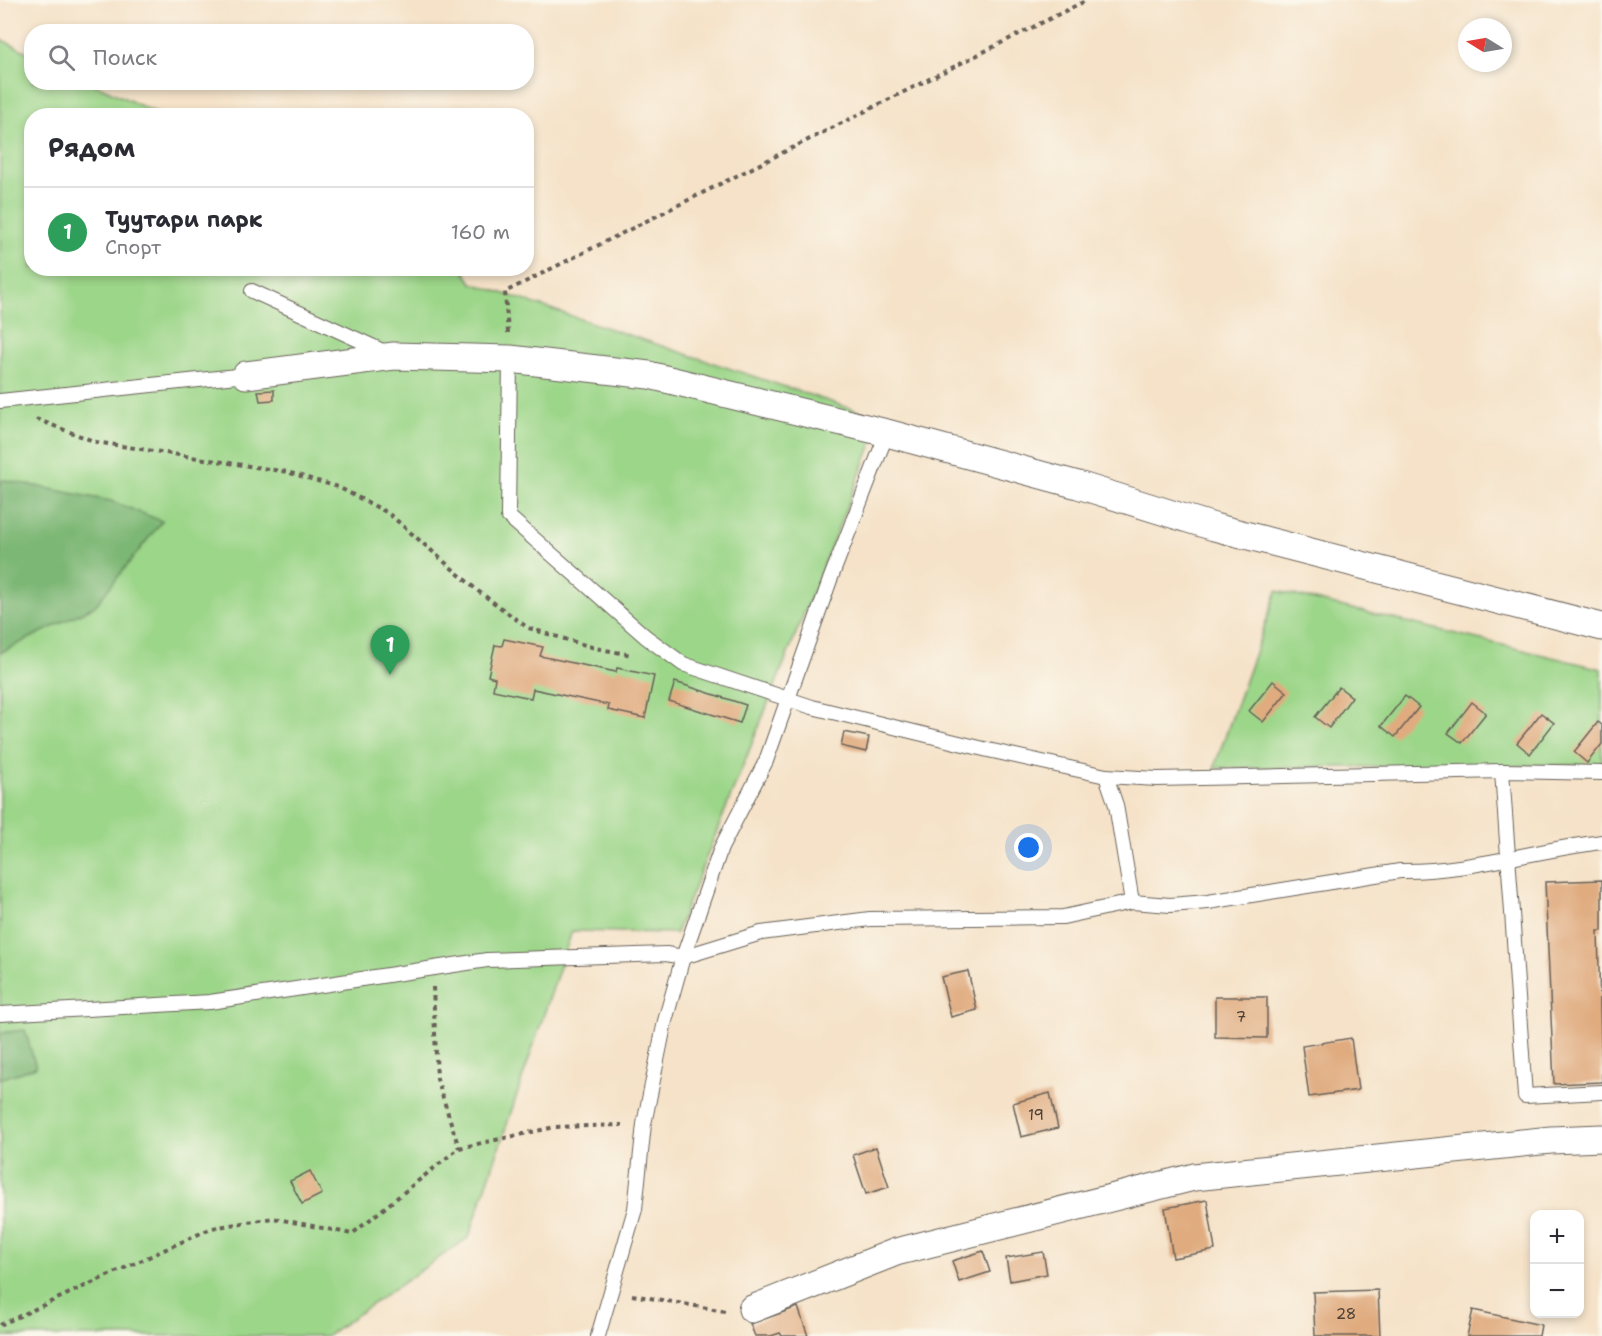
<!DOCTYPE html>
<html lang="ru">
<head>
<meta charset="utf-8">
<style>
  body { margin:0; font-family:"Shantell Sans",sans-serif; background:#f7f7f7; color:#2b2b33 }
  .controls { position:absolute; right:18px; bottom:18px; display:grid; overflow:hidden; border-radius:12px; box-shadow:0 3px 9px #0003 }
  .controls button { width:54px; height:54px; display:grid; place-items:center; padding:0; border:0; border-bottom:2px solid #e1e1e2; background:#fff; color:#2b2b33; font:30px sans-serif }
  .compass { position:absolute; left:1458px; top:18px; width:54px; height:54px; border-radius:50%; background:#fff; box-shadow:0 3px 9px #0003; rotate:281deg }
  .you { position:absolute; left:1029px; top:848px; width:21px; height:21px; margin:-15px; border:4px solid #fff; border-radius:50%; background:#1a73e8; box-shadow:0 0 0 9px #1a73e833 }
  .badge { display:grid; place-items:center; width:39px; height:39px; border-radius:50%; background:#b5179e; color:#fff; font-size:20px; font-weight:700 }
  .pin { position:absolute; translate:-50% -50px; filter:drop-shadow(0 2px 3px #0008) }
  .pin::after { content:''; position:absolute; top:32px; width:21px; height:18px; background:inherit; clip-path:polygon(0 0,100% 0,50% 100%) }
  .list { margin:0; padding:0; list-style:none }
  h2 { display:flex; justify-content:space-between; align-items:center; height:78px; margin:0; padding:0 24px; font-size:26px }
  h2 small { font-size:20px; font-weight:400; color:#7c7c81 }
  .list li { display:grid; grid-template-columns:39px 1fr auto; gap:18px; align-items:center; box-sizing:border-box; height:90px; padding:0 24px; border-top:2px solid #e1e1e2 }
  .list b { display:block; font-size:22px; white-space:nowrap }
  .list p { margin:0; font-size:20px; white-space:nowrap; color:#7c7c81 }
  .list em { font-size:20px; font-style:normal; color:#7c7c81 }
  .icon { flex:none; width:33px; height:33px; fill:none; stroke:currentColor; stroke-width:2; stroke-linecap:round; stroke-linejoin:round }
  .map { position:relative; flex:none; width:1602px; height:1336px; overflow:hidden }
  .search { position:absolute; background:#fff; box-shadow:0 3px 9px #0003; left:24px; top:24px; width:510px; height:66px; display:flex; align-items:center; gap:15px; box-sizing:border-box; padding:0 21px; border-radius:24px; color:#7c7c81; font-size:22px }
  .panel { position:absolute; background:#fff; box-shadow:0 3px 9px #0003; left:24px; top:108px; width:510px; height:168px; border-radius:24px }
  .map>svg:first-child { display:block }
</style>
</head>
<body>
<div class="map">
<svg width="1602" height="1336" viewBox="0 0 1602 1336">
  <rect width="100%" height="100%" fill="#fbf7ec"/>
  <filter id="ink" filterUnits="userSpaceOnUse"><feTurbulence type="fractalNoise" baseFrequency=".0167" numOctaves="2"/><feDisplacementMap in="SourceGraphic" scale="12" xChannelSelector="R" yChannelSelector="G"/><feConvolveMatrix kernelMatrix="1 2 1 2 8 2 1 2 1" color-interpolation-filters="sRGB"/></filter>
  <filter id="wash" filterUnits="userSpaceOnUse"><feTurbulence type="fractalNoise" baseFrequency=".008" numOctaves="4" result="noise"/><feDisplacementMap in="SourceGraphic" scale="24" xChannelSelector="R" yChannelSelector="G"/><feGaussianBlur stdDeviation="1.35" result="paint"/><feColorMatrix in="noise" values="0 0 0 0 0 0 0 0 0 0 0 0 0 0 0 0 0 1.4 0 .05"/><feComposite in="paint" operator="in"/></filter>
  <g filter="url(#wash)">
    <rect width="100%" height="100%" fill="#f5e2c8"/>
    <g fill="#9cd689" stroke="#5c7952" stroke-width="1.5">
      <path d="M0,39L31,54L32,82L92,83L161,115L32,116V268L463,269L472,283L882,419L676,933L572,931L469,1237L326,1336H0Z"/>
      <path d="M1277,591L1602,669V765L1214,768Z"/>
    </g>
    <g fill="#7db775" stroke="#4c6a48" stroke-width="1.5">
      <path d="M5,480L111,501L162,521L95,606L0,653V481Z"/>
      <path d="M25,1030L36,1067L0,1079V1033Z"/>
    </g>
    <g id="blocks">
      <g fill="#e0ab7f">
        <path d="M274,390V400L260,401L258,391Z"/>
        <path d="M504,639L543,647L540,656L616,672L617,668L654,676L645,718L608,710L609,705L533,689L531,698L493,690L495,678L488,676L495,645L502,646Z"/>
        <path d="M1273,681L1287,692L1263,722L1249,711Z"/>
        <path d="M675,682L746,705L740,723L669,701Z"/>
        <path d="M1339,687L1352,697L1329,728L1315,717Z"/>
        <path d="M1405,696L1419,707L1395,737L1381,726Z"/>
        <path d="M1472,702L1486,713L1462,743L1448,733Z"/>
        <path d="M1541,713L1554,723L1530,754L1517,743Z"/>
        <path d="M1598,722L1602,725V744L1587,763L1574,752Z"/>
        <path d="M844,732L869,737L866,752L841,746Z"/>
        <path d="M1602,880V931H1598L1602,1082L1554,1084L1545,882Z"/>
        <path d="M968,971L977,1010L951,1017L941,977Z"/>
        <path d="M1215,997H1267V1038L1215,1037Z"/>
        <path d="M1351,1038L1358,1090L1309,1097L1302,1046Z"/>
        <path d="M1050,1093L1058,1128L1021,1137L1013,1103Z"/>
        <path d="M876,1147L889,1187L866,1194L853,1155Z"/>
        <path d="M310,1171L322,1194L302,1204L290,1181Z"/>
        <path d="M1207,1200L1215,1250L1173,1258L1165,1208Z"/>
        <path d="M983,1251L990,1272L959,1282L952,1261Z"/>
        <path d="M1043,1252L1047,1274L1010,1281L1006,1258Z"/>
        <path d="M1378,1290L1380,1336H1315L1313,1292Z"/>
        <path d="M798,1307L808,1336H782L780,1333L771,1336H755L750,1324Z"/>
        <path d="M1473,1310L1541,1325L1539,1336H1467Z"/>
      </g>
    </g>
  </g>
  <g filter="url(#ink)">
    <use href="#blocks" fill-opacity="0" stroke="#686158" stroke-width="1.5"/>
    <g fill="none" stroke-linecap="round" stroke-linejoin="round">
      <defs>
        <g id="lane">
          <path d="M252,291L387,353"/>
          <path d="M510,359L508,516L646,637L683,664L812,707L988,750L1106,776L1157,779L1502,771L1602,773"/>
          <path d="M0,401L246,375"/>
          <path d="M1502,771L1525,1096L1602,1092"/>
          <path d="M1106,776L1116,805L1132,902"/>
          <path d="M0,1014L210,1002L487,960L666,954L683,957L761,933L870,919L1063,917L1132,902L1170,905L1208,902L1400,871C1469,872 1534,850 1602,842"/>
          <path d="M598,1336L635,1209L644,1124L665,1021L683,957L721,848L766,761L830,580L887,433"/>
        </g>
        <g id="street">
          <path d="M246,375L394,356L510,359L649,375L887,433L1078,485L1214,527L1602,627"/>
          <path d="M752,1309L896,1252L1194,1177L1551,1140L1602,1138"/>
        </g>
      </defs>
      <use href="#lane" stroke="#686158" stroke-width="16"/>
      <use href="#street" stroke="#686158" stroke-width="29"/>
      <g stroke="#686158" stroke-width="4" stroke-dasharray="4.5 4.5" stroke-linecap="butt">
        <path d="M508,333L505,292L1087,0"/>
        <path d="M36,419L96,442L287,472L338,487L388,513L478,591L528,628L595,648L632,655"/>
        <path d="M433,987L437,1079L459,1148"/>
        <path d="M632,1295L725,1311"/>
        <path d="M0,1325L212,1228L273,1218L352,1234L459,1148L555,1127L622,1125"/>
      </g>
      <use href="#lane" stroke="#fff" stroke-width="14"/>
      <use href="#street" stroke="#fff" stroke-width="27"/>
    </g>
  </g>
  <g text-anchor="middle" dominant-baseline="central" stroke-width="6" stroke-linejoin="round" paint-order="stroke">
    <g font-size="15" fill="#4d4035">
      <text x="1241" y="1017">7</text>
      <text x="1036" y="1115">19</text>
      <text x="1346" y="1314">28</text>
    </g>
  </g>
</svg>
<div class="controls">
<button>+</button>
<button>−</button>
</div>
<svg class="compass" viewBox="-18 -18 36 36"><path d="M0-13l5 13h-10z" fill="#e53935"/><path d="M0 13l5-13h-10z" fill="#7c7c81"/></svg>
<div class="you"></div>
<div class="pin badge" style="left:390px;top:675px;background:#2e9e5b">1</div>
<div class="search"><svg class="icon" aria-label="search" viewBox="0 0 24 24"><circle cx="10" cy="10" r="6"/><path d="M15 15l6 6"/></svg>Поиск</div>
<section class="panel">
<h2>Рядом<small></small></h2>
<ul class="list">
<li><span class="badge" style="background:#2e9e5b">1</span><div><b>Туутари парк</b><p>Спорт</p></div><em>160 m</em></li>
</ul>
</section>
</div>
</body>
</html>
